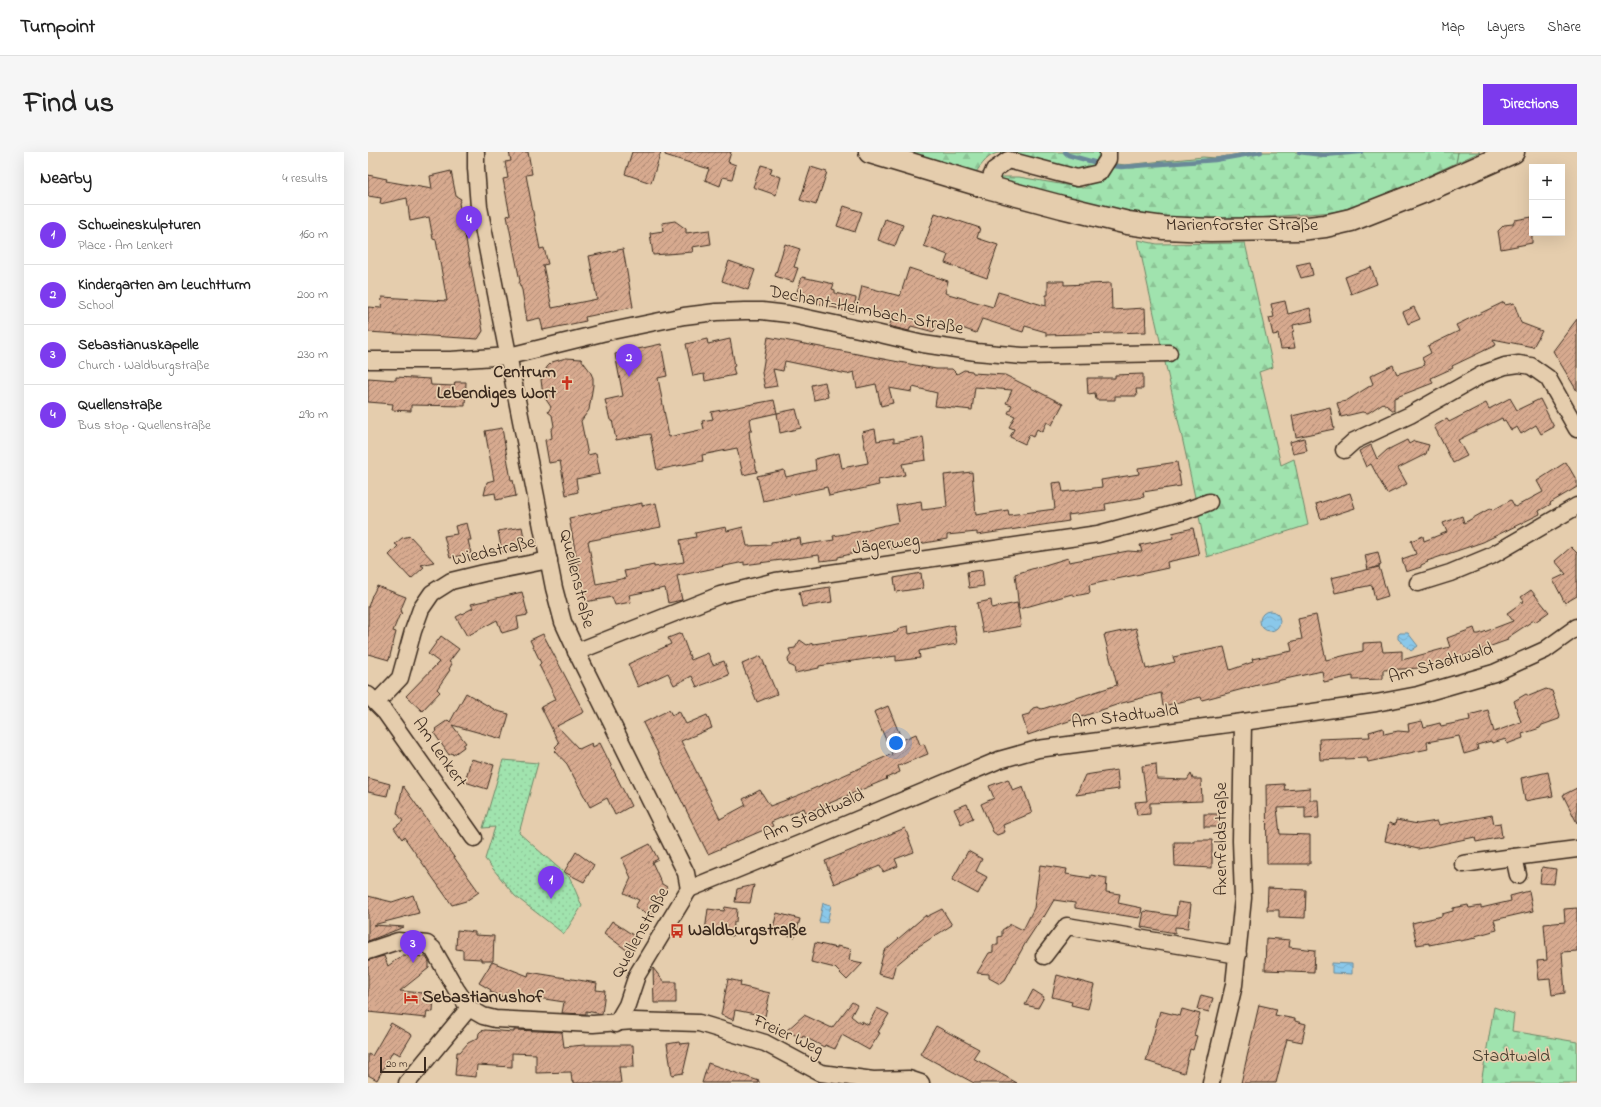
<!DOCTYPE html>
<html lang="en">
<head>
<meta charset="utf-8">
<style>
  body { margin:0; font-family:"Indie Flower",sans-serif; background:#f6f6f6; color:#222 }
  .controls { position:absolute; right:12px; top:12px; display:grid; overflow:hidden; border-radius:0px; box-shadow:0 4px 16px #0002 }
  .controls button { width:36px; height:36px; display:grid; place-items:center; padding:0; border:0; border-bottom:1px solid #e0e0e0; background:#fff; color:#222; font:20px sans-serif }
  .scale { position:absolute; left:12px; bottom:10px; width:46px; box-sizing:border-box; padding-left:4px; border:2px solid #3b2a1e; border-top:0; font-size:11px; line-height:14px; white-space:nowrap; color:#3b2a1e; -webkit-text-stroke:3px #e5cdad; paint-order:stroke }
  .you { position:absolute; left:528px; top:591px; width:14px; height:14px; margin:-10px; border:3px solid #fff; border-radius:50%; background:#1a73e8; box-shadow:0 0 0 6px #1a73e833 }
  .badge { display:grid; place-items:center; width:26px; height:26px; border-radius:50%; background:#7c3aed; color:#fff; font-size:13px; font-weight:700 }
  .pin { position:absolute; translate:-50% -33px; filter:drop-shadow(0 1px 2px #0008) }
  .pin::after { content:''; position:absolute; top:21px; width:14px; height:12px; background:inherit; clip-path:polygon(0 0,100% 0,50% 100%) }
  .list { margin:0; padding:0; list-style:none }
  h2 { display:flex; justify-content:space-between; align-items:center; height:52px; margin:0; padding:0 16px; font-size:17px }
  h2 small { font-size:13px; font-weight:400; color:#767676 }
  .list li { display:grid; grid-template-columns:26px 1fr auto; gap:12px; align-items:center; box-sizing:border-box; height:60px; padding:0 16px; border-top:1px solid #e0e0e0 }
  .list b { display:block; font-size:15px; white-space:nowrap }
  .list p { margin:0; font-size:13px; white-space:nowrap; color:#767676 }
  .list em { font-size:13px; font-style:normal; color:#767676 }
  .map { position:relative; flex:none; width:1209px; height:931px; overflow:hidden; border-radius:0px }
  header { display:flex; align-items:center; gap:24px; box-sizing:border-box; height:56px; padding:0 20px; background:#fff; border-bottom:1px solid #e0e0e0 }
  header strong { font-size:19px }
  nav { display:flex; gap:22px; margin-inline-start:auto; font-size:14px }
  .intro { display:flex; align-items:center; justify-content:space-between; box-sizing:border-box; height:96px; padding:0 24px }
  h1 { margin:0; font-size:28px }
  .button { padding:10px 18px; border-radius:0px; background:#7c3aed; color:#fff; font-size:14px; font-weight:700 }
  main { display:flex; gap:24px; padding:0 24px }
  aside { flex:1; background:#fff; border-radius:0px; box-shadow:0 4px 16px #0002 }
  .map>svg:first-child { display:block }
</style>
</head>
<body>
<header>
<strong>Turnpoint</strong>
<nav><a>Map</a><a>Layers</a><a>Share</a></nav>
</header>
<div class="intro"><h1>Find us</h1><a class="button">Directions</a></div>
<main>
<aside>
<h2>Nearby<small>4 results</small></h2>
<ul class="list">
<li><span class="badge">1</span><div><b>Schweineskulpturen</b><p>Place · Am Lenkert</p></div><em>160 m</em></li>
<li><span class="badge">2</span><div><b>Kindergarten am Leuchtturm</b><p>School</p></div><em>200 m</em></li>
<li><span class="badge">3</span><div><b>Sebastianuskapelle</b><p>Church · Waldburgstraße</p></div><em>230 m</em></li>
<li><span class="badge">4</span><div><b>Quellenstraße</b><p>Bus stop · Quellenstraße</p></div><em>290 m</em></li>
</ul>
</aside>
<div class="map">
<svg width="1209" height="931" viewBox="0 0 1209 931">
  <defs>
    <pattern id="grass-tufts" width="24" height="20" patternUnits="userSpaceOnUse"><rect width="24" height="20" fill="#a0e3ae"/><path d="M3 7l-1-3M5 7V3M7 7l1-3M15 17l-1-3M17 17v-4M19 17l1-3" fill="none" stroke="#8bc395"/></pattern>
    <pattern id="forest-firs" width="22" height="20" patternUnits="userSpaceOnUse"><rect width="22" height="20" fill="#a0e3ae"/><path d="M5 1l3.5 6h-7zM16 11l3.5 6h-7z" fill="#8bc395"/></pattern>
    <pattern id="park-dots" width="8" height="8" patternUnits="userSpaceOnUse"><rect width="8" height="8" fill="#a0e3ae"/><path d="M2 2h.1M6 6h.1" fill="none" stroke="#8bc395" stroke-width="1.8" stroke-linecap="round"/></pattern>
    <pattern id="water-waves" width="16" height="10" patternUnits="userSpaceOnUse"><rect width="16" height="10" fill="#8ac8ea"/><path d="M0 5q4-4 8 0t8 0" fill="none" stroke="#78acc8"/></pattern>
    <pattern id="building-hatch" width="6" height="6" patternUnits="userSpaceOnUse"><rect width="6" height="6" fill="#d7aa8f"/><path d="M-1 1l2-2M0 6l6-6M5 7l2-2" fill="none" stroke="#b08b74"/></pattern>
  </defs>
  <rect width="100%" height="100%" fill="#e5cdad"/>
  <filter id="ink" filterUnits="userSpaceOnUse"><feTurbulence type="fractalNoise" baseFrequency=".025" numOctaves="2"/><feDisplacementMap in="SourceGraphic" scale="8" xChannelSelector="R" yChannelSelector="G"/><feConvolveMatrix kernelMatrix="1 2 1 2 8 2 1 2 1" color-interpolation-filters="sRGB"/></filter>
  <g filter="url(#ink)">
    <path fill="url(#grass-tufts)" stroke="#6e8666" d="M1090,0H1112L1088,11Z"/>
    <g fill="url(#forest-firs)" stroke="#6e8666">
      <path d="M542,0H640C622,0 618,7 608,20Z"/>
      <path d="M645,0H733L734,4L729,17L711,21Z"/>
      <path d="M883,0H1090L1088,11L1002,51L965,60L888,66L810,67L714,51L632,27L634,25H651L715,36L736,23L742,11L757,13L835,5L848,6Z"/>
      <path d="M770,88L789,92L877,91L905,215L891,220L913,313L926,307L940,373L839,405C819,299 792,194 770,88Z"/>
      <path d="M1126,855L1146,862L1144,879L1209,890V931H1113Z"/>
    </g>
    <path fill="url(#park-dots)" stroke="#6e8666" d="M135,608L170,611L151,681L202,726L214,754L196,782L147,744L117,707L127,675L115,676Z"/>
    <g fill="url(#water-waves)" stroke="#6a8998">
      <circle cx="902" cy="469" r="10"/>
      <path d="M1032,481H1040L1050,494L1043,499L1030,487V483Z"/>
      <path d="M455,751L463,753L459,771L451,770Z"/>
      <path d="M964,811L984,812V822L964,821Z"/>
    </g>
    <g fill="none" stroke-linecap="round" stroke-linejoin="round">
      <g stroke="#6a8998" stroke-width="4.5">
        <path d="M697,0L700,3L733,12"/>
        <path d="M931,0L955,3L993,0"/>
        <path d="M740,13L753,15L847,8L893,0"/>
      </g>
    </g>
    <g fill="url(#building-hatch)" stroke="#3b2a1e">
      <path d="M141,0H160L164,22L158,23L172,97L176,96L180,112L175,113L184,156L229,147L221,104L255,97L265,155L217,165L218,169L175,178L172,166L159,169L154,138L151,131L152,129L139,64L142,63L135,27L140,26L137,10L143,9Z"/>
      <path d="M264,0H293L283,31L257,22Z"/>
      <path d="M297,0H363L360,10L368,13L364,27L355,25L352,34L337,28L341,17L297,3Z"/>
      <path d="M393,13L404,16L402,22L413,25L408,43L385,35Z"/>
      <path d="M443,15L459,20L448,53L432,48Z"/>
      <path d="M83,19L88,44L93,47L91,51L115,179L110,187L0,180V155L13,156L14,145L79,149L68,88L65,87L61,65L42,69L39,46L12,52L13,46L0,44V23L19,27L18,29L64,37L62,24Z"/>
      <path d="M476,54L494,60L487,80L469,74Z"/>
      <path d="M567,61L612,76L609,86L630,93L619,126L577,111L580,103L556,94Z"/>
      <path d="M1164,65V91L1133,97L1130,79L1136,73L1145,72L1147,68Z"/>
      <path d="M517,67L535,73L527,94L510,88Z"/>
      <path d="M307,69L318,77V81L341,78L343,92L324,95L325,100L285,103L282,81L295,79L294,71Z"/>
      <path d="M417,92L432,97L426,115L430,116L425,130L407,124Z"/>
      <path d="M361,109L387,118L380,138L354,129Z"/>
      <path d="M942,110L945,123L933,126L928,113Z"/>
      <path d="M1003,115L1009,132L983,142L977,125Z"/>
      <path d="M541,116L580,129L577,141L625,155L630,140L678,154V143H680V129H696V133L743,131L744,158L777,156L778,180L678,183V180L657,174L655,180L614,167L608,181L594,176L593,178L580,174L579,178L568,174L566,180L543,174L541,179L521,174L525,165L489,156L494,134L532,144Z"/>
      <path d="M434,125L466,132L464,137L467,138V141L488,146L485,161L427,145Z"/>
      <path d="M917,149L920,162L942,156L945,169L925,173L926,179L924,180L927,196L913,197L910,182L905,183L901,166L906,165L903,152Z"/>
      <path d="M1136,150L1137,153L1146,151L1153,171L1174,179L1165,195L1125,187L1128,193L1084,214L1085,216L1063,226L1065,231L1026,246V259L1015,251L1000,261L994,260L973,265L969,251L978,249L1005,232L1002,224L1025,213L1029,222L1057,213L1054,206L1063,201L1060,194L1091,179L1088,173Z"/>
      <path d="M1046,155L1052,167L1040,172L1035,160Z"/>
      <path d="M1209,167V239L1185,199Z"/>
      <path d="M400,185L568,217H584L589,222L596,218L604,219L605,221L637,223L695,252L684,273L679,270L674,280L669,277L665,285L661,283L657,292L642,285L646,277L641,275L647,264L640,261L644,253L638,251L644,238L607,235L604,258L567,254L569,241L545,235L544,240L521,236L525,251L513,254L508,232L489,236L486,220L479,222L417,209L415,219L405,217L409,234L397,236L394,221Z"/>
      <path d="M339,187L340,192L362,187L367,214L365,215L367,223L337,229L336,222L325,224L318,192Z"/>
      <path d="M293,192L299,224L290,226L301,285L336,277L334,269L345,267L343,260L406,248L409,261L382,267L384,279H381L382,288L389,320L375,323L369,296L334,303L335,309L289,318L282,282L248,288L244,268H242L237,248L255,244L247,202Z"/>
      <path d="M198,206L213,207L222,219L225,226V233L221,258L213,269L220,303L228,301L232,322L208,327L210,340L198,343L192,309L181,311L177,288L184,286L183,278L186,274L184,263L180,260L183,255L175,243L173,228L179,215L184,210Z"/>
      <path d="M775,222V237H768L769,244H747V248H728L727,241L720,242L719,226H747V223Z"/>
      <path d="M28,225L62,227L63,233L86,234L87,230H98L97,254L43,253V259L24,258L25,252L0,250V226L28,228Z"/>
      <path d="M457,230L460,245L446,248L443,233Z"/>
      <path d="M1142,246L1149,258L1172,247L1186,275L1173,282L1168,273L1153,282L1149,275L1143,278L1137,268L1135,269L1134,266L1090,288L1099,304L1085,311L1066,274L1079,267L1081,270L1118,251L1121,257Z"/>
      <path d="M962,255L966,277L928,285L924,264Z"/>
      <path d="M428,257L433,276L412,281L409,261Z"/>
      <path d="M134,276L143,328H145L148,344L128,348L127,341L116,343L119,330L126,328L117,279Z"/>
      <path d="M507,277L509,289L526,286V290L555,285L558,308L534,312L537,323L510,328L511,333L461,344L459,335L395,349L389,324L416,318L418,325L448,318L447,307L471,301L474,316L500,311L494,280Z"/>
      <path d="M936,286L939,299L925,302L922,290Z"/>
      <path d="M1039,288L1041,292L1046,289L1061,293L1058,302L1030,316L1039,332L1019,342L1003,312L998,315L991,299L1003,293L1009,307L1019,298Z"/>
      <path d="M809,310L813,334L775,340L776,345L737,352L738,358L700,363L701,369L609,383V380L579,383V387L523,397L522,393L470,405V407L452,409L451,403L376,413V410L309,424L314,448L300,451L297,436L261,443L263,450L247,453L244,445L217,450L201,366L274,351V354L288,351L293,375L220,389L228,432L258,426L256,419L286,413V415L316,410L312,388L328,385L327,381L358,375L359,379L375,375L379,394L403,393V390L432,386L433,393L466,388L465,384L500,378V377L531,370L528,353L553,349L554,358L579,355L576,323L604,320L608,363L640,358L641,363L687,357L684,331L693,330L695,340L734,335L733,328L771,322L770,316Z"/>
      <path d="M1198,310L1209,329V335L1182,351L1183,352L1171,359L1172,362L1115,390L1059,409L1060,410L1053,413V415L1038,420L1034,407L1048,402L1043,389L1055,384L1056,389L1079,380L1075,371L1094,364L1096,371L1123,356L1125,358L1143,348L1147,355L1175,340L1169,329Z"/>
      <path d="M982,341L987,356L953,367L948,352Z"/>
      <path d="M99,371L103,388H100L103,401L82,406L76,384L89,382L87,374Z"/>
      <path d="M154,375L158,395L134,400L130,379Z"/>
      <path d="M825,376L831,403L799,410L800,416L721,433L722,441L707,444L704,442L651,457L647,422L700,406L701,410L760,399L774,400L772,393L805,386L804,381Z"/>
      <path d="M42,384L66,410L53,413L56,415L43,427L21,403L30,394L27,392L34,386Z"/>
      <path d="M1203,395L1209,401V444L1197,451L1185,428L1198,422L1187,409Z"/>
      <path d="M1010,400L1013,413L1000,418L997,403Z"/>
      <path d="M1011,415L1020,444L1007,448L1004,433L967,441L963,426Z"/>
      <path d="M614,418L616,434L601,436L599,420Z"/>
      <path d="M553,421L555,436L528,440L526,426Z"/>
      <path d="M9,434L38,445L33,457L34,461L31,464L25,479L28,480L21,508L0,502V455L4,443L5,442Z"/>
      <path d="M462,435L464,450L434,455L431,440Z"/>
      <path d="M1163,438L1181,460L1167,470L1166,468L1139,486L1140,488L1081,509L1082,511L1053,518L1052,516L1015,518V527L985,528V524L956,530L954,519L890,533L834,548L833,545L795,554L793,541L754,551L660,583L654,564L661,562L665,556L669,555L674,557L749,533L736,483L768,476L778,517L807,510L805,505L856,495L862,518L885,510L884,507L924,499L922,490L934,487L930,467L948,463L958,508L995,499V491L1013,490L1015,500L1034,499V508L1082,495L1079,486L1106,476L1108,482H1111L1145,469L1139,461L1156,449L1153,445Z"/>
      <path d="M154,440L160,463L149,465L151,476L134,481L129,468L99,484L88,465L105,456L103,452Z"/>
      <path d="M623,448L624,456L649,451L653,474L615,481L609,451Z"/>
      <path d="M586,473L589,492L551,499L552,506L528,509V504L512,506V505L451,514V516L427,521L426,515L421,513L420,507L423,503L421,497L427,496L432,488L439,493L445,491V492L529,480L531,476L540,474L541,482Z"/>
      <path d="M313,481L323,508L340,501L345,513L356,509L361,523L329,535L324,524L306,533L300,521L270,535L260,512L303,492L300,486Z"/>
      <path d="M175,482L216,560L189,574L211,597L224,591L225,595L232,591L263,654L247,663L239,646L222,655L199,612L187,599L189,597L187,595L191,591L173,555L188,547L171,513L173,511L162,488Z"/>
      <path d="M73,484L91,497L81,510L84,512L81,517L82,518L69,537L72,540L54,559L38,544L71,510L60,502Z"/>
      <path d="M393,504L409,542L389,550L374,512Z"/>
      <path d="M1178,537L1184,539L1192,563L1191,567L1174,573L1172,576L1154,582L1155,586L1139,592L1138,587L1124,591L1123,589L1109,593L1110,598L1096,602L1091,584L1059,590L1060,597L1000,610L999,606L952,608L951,587L1002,585L1001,580L1015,576L1016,582L1030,579L1041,580L1040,572L1054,569L1056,575L1072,571L1073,574L1102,568L1101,563L1120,558L1126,580L1153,570L1146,549L1158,542L1161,544Z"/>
      <path d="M98,541L129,559L141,562L134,587L84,573L98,591L95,593L96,595L85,603L84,601L81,603L66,581L69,579L67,577L80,568L82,570Z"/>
      <path d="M520,554L534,588L548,582L552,593L556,592L560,602L530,614L532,620L518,626L519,627L438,661L436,656L403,670L405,674L340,702L275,571L301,558L304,563L311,559L318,572L339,563L344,576L313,589L352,667L378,653L375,647L392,638L402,654L431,643L524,602L506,560Z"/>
      <path d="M103,607L126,613L119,637L97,630Z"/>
      <path d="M788,612L789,627L819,628L823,622L825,627H833L834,649L782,651V662L769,663L767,650L779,649L774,614Z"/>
      <path d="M749,618L751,637L708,643L717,623Z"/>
      <path d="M1180,620L1185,644L1157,649L1153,626Z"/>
      <path d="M0,626L22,632L19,644L0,640Z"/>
      <path d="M640,627L645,639L655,635L664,661L635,673L637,680L629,683L625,680L613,652L626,646L621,634Z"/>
      <path d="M916,632L917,638L942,636V648H950L951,666L937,667V655L909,656L912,682L942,683V712H899L898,633Z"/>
      <path d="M35,634L111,740L98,749L84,753L36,685L34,687L26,676L35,669L29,661Z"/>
      <path d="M1209,636V671L1195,643Z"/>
      <path d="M599,652L605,666L593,672L586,657Z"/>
      <rect x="836" y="662" width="15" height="13"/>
      <path d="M1124,663L1126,672L1132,671L1134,685L1108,690L1107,685L1050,697L1017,689L1021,671L1027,673L1028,668L1050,672L1069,669L1071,673Z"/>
      <path d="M537,676L546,700L527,707L530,714L515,720L512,714L466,732L457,709Z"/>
      <path d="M826,688H844V716L807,714L806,690H826Z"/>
      <path d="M282,692L290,707L284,710L294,732L299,735L284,764L267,755L271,748L256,741L263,726L254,706Z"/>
      <path d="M600,699L614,707L608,719L619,725L610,742L584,728Z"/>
      <path d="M208,700L226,713L216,730L196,720Z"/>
      <path d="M672,713L699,717L698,722L723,726V723L739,726L738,740L752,742L750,751L774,756L772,766L707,756V751L686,748L676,765L675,764L658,790L637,828L632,832L621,826V822L609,821L621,801L625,800V793H630V785L634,784V778L643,772L655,778L666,756Z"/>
      <path d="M1174,715L1188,717L1186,732L1172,731Z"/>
      <path d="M386,733L382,751L367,750L369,737Z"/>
      <path d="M900,736L938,738L937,766L911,765V758H899Z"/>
      <path d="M1161,739L1165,759L1126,768L1129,778L1107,784L1108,786L1092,789L1091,787L1061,793V791L1049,793L1044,771L1074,764V762L1085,759V756L1100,753L1101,756L1113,754V756L1143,749L1142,744Z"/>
      <path d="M45,743L51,761L5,773L36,775L0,789V744L24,750Z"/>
      <path d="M810,750L823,752L820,776L807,775V781L773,775L776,759L808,764Z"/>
      <path d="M357,755L369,757L368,770H366L365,784L337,779L340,757L356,759Z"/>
      <path d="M1209,756V799L1194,800L1197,841L1184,843L1182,827L1171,828L1169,809L1179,808L1176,772L1197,770L1196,757Z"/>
      <path d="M574,757L584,773L551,794L527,814L524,826L510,822L516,799L558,763V765Z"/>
      <path d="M409,761L432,767L427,785L404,779Z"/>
      <path d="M244,769L271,787L261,800L236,781Z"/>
      <path d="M89,778L107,780V783L126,784L125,809H113V807L95,806V798L88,797Z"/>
      <path d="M898,786L922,788L921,795L947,798L946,820L897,818Z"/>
      <path d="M447,791L469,796V794L483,797L481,808L495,811L479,828L467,816L443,810Z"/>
      <path d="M35,803L58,805L61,810V816L32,839L66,842L65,860L59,859L58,866L0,860V808L16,804L20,814Z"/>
      <path d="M124,810L160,824L161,820L229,831L228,838L237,839L234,862L218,859V862L194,861L196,850L151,843L148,850L122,840L123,838L111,831Z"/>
      <path d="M285,816L296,830H308V851H286Z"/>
      <path d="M689,823L726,833L720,857L703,853L704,850L684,845Z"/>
      <path d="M360,827L373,830L372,834L402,841L397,864L367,858L365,868L353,863Z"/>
      <path d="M665,838L676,845L670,856L657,853Z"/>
      <path d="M833,843L845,846L841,860L829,857Z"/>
      <path d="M484,850L489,853L483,864L493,872L494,869L500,873L509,856L521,862L510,880L512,881L501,898L474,883L467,897L457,893L456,895L435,884L434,886L418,879L436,863L464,876Z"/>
      <path d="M891,853L909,857L907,863L927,867V869L938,872L934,890L919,887L908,931H873Z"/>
      <path d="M814,857L832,862L826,883L829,884L825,898L822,897L816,921L778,909L792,859L812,864Z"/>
      <path d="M23,871L44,883L32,903L25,899L9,928L0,923V902L4,904Z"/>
      <path d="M568,874L611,897L605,906L649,931H606L552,902Z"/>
      <path d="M117,878L146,880V878L194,880L196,895L216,893H265L266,915H251L253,931H206V929L204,930L203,920L168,921V902L144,901V915L109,913L108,925L87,923L89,900H92L100,891L110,886L111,881L113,879Z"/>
      <path d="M311,890L312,892L322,891L315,921L304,923L299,892Z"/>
      <path d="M340,911L391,929V931H334Z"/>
    </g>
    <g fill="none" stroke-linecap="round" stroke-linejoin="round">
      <defs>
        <g id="street">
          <path d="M108,0V16L111,55L186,436L195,470L211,505L318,721L321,737L269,823L259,853L248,872"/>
          <path d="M619,35L626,18L640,8L709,26L731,21L740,7V0"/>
          <path d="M0,208H83L141,204L234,181L316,164L348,160L377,159H394L420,162L495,178L555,192L608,200L655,204L801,201"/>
          <path d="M976,298L986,289L1042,263L1115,222L1137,214L1151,212L1163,214L1180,226L1209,277"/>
          <path d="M1050,431L1082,421L1123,404L1209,354"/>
          <path d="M208,500L352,443L408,429L730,382L817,359L841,350"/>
          <path d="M0,543L17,560L106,686"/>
          <path d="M9,550L32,526L45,479L53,457L64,441L83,429L116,421L181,408"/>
          <path d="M1095,712L1146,705"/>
          <path d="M1150,723L1146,705L1209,697"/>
          <path d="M321,737L441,688L631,608L670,597L875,570L1008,551L1050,543L1126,521L1177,498L1209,475"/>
          <path d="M0,799L30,789L59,792L65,797L88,837L101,856L115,864L127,867L225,872L266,869L331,871L397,891L453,921L505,928L541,927L553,931"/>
          <path d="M676,804L699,774L870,803"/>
          <path d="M39,931L101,856"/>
          <path d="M843,931L866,833L875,746L873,689L875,570"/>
        </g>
        <path id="secondary" d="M502,0L619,35L694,55L760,71L796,76L842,78L932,77L957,74L983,68L1057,39L1145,0"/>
      </defs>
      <use href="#street" stroke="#3b2a1e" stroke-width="19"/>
      <use href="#secondary" stroke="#3b2a1e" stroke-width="25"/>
      <use href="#street" stroke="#e5cdad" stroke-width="16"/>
      <use href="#secondary" stroke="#e5cdad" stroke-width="22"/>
    </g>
  </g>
  <defs>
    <symbol id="church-bare" viewBox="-9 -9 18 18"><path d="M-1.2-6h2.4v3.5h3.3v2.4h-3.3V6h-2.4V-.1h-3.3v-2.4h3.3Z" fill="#c8321e" stroke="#e5cdad" stroke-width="2.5" paint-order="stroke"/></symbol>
    <symbol id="bus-bare" viewBox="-9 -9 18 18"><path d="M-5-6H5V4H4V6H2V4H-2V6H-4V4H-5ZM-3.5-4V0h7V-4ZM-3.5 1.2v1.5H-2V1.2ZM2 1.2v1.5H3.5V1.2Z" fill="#c8321e" stroke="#e5cdad" stroke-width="2.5" paint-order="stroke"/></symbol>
    <symbol id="hotel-bare" viewBox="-9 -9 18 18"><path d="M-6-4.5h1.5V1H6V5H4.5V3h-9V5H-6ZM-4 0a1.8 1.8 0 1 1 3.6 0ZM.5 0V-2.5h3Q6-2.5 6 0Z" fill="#c8321e" stroke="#e5cdad" stroke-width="2.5" paint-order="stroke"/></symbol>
  </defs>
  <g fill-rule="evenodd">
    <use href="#church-bare" x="189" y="221" width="20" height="20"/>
    <use href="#bus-bare" x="299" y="769" width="20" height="20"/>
    <use href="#hotel-bare" x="33" y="836" width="20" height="20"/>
  </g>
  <g text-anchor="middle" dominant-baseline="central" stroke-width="3.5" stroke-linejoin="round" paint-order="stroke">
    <g font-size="18" fill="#3b2a1e" stroke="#e5cdad">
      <text x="874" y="74">Marienforster Straße</text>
      <text transform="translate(498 159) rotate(11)">Dechant-Heimbach-Straße</text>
      <text transform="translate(518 393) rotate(-8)">Jägerweg</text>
      <text transform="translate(126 400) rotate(-13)">Wiedstraße</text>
      <text transform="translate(208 427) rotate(76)">Quellenstraße</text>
      <text transform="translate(1073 512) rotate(-16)">Am Stadtwald</text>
      <text transform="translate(757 565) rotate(-7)">Am Stadtwald</text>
      <text transform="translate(71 601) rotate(55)">Am Lenkert</text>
      <text transform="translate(446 664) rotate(-23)">Am Stadtwald</text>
      <text transform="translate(854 687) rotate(-90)">Axenfeldstraße</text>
      <text transform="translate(273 781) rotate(-61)">Quellenstraße</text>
      <text transform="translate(420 884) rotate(25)">Freier Weg</text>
    </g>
    <g font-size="18" font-weight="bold" fill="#3b2a1e" stroke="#e5cdad" text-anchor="start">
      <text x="188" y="221" text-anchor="end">Centrum<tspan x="188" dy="21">Lebendiges Wort</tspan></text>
      <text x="320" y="779">Waldburgstraße</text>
      <text x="54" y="846">Sebastianushof</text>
    </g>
    <g font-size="18" fill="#453c2c" stroke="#e5cdad">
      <text x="1143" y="905">Stadtwald</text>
    </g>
  </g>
</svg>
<div class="controls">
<button>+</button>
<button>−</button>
</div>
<div class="scale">20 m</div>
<div class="you"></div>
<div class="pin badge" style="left:183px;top:747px">1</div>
<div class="pin badge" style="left:261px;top:225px">2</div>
<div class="pin badge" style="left:45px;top:811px">3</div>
<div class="pin badge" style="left:101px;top:87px">4</div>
</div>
</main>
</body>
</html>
